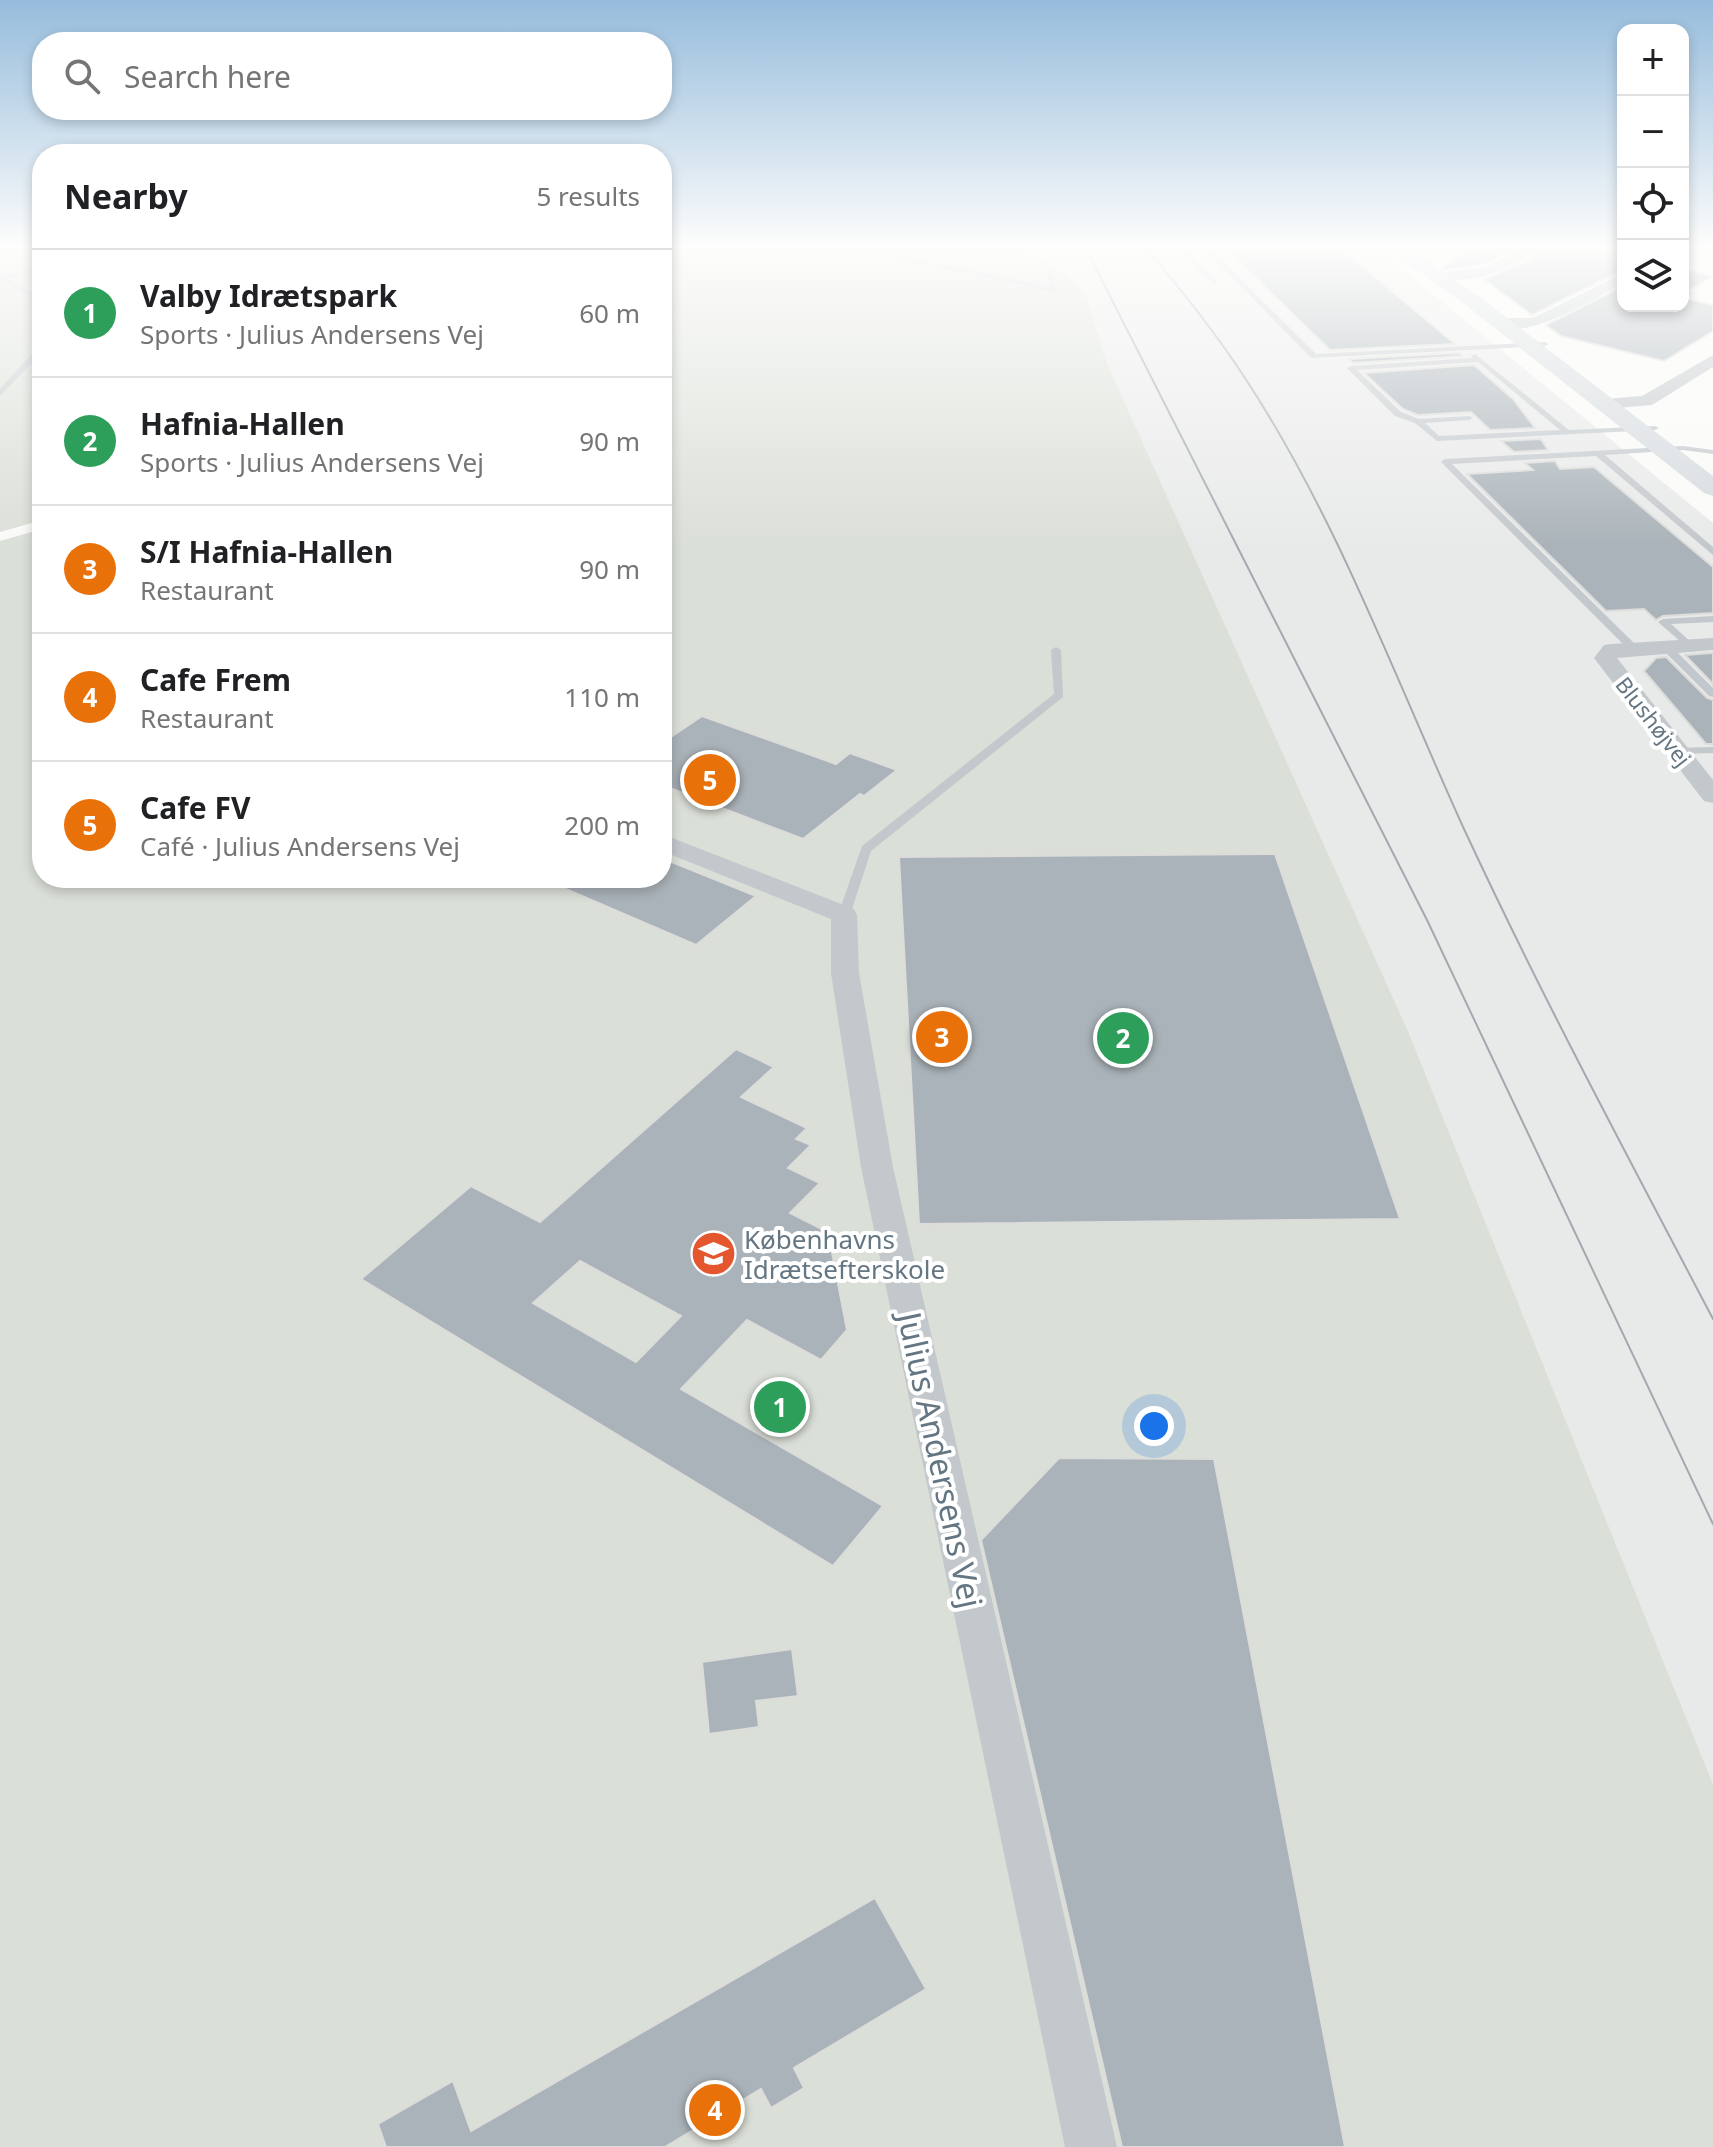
<!DOCTYPE html>
<html lang="en">
<head>
<meta charset="utf-8">
<style>
  body { margin:0; font-family:"Noto Sans",sans-serif; background:#f6f6f6; color:#202124 }
  .controls { position:absolute; right:24px; top:24px; display:grid; overflow:hidden; border-radius:16px; box-shadow:0 4px 12px #0003 }
  .controls button { width:72px; height:72px; display:grid; place-items:center; padding:0; border:0; border-bottom:2px solid #e0e0e0; background:#fff; color:#202124; font:40px sans-serif }
  .you { position:absolute; left:1154px; top:1426px; width:28px; height:28px; margin:-20px; border:6px solid #fff; border-radius:50%; background:#1a73e8; box-shadow:0 0 0 12px #1a73e833 }
  .badge { display:grid; place-items:center; width:52px; height:52px; border-radius:50%; background:#0b8043; color:#fff; font-size:26px; font-weight:700 }
  .pin { position:absolute; translate:-50% -50%; border:4px solid #fff; box-shadow:0 2px 8px #0006 }
  .list { margin:0; padding:0; list-style:none }
  h2 { display:flex; justify-content:space-between; align-items:center; height:104px; margin:0; padding:0 32px; font-size:34px }
  h2 small { font-size:26px; font-weight:400; color:#757577 }
  .list li { display:grid; grid-template-columns:52px 1fr auto; gap:24px; align-items:center; box-sizing:border-box; height:128px; padding:0 32px; border-top:2px solid #e0e0e0 }
  .list b { display:block; font-size:30px; white-space:nowrap }
  .list p { margin:0; font-size:26px; white-space:nowrap; color:#757577 }
  .list em { font-size:26px; font-style:normal; color:#757577 }
  .icon { flex:none; width:44px; height:44px; fill:none; stroke:currentColor; stroke-width:2; stroke-linecap:round; stroke-linejoin:round }
  .map { position:relative; flex:none; width:1713px; height:2147px; overflow:hidden }
  .search { position:absolute; background:#fff; box-shadow:0 4px 12px #0003; left:32px; top:32px; width:640px; height:88px; display:flex; align-items:center; gap:20px; box-sizing:border-box; padding:0 28px; border-radius:32px; color:#757577; font-size:30px }
  .panel { position:absolute; background:#fff; box-shadow:0 4px 12px #0003; left:32px; top:144px; width:640px; height:744px; border-radius:32px }
  .map>svg:first-child { display:block }
</style>
</head>
<body>
<div class="map">
<svg width="1713" height="2147" viewBox="0 0 1713 2147">
  <rect width="100%" height="100%" fill="#fafaf8"/>
  <path fill="#e8e9e9" d="M1028,247H1375L1713,523V1784L1408,1031L1106,361L1087,297L1069,277Z"/>
  <g fill="#dadfd7">
    <path d="M0,247H42V520L0,532Z"/>
    <path d="M662,247H1028L1069,277L1087,297L1106,361L1408,1031L1713,1784V2147H0V541L42,529V878H662Z"/>
  </g>
  <g fill="#aab3b9" stroke="#dcdcda" stroke-width="2" fill-rule="evenodd">
    <path d="M1224,247H1339L1455,344L1330,350Z"/>
    <path d="M1479,247H1519L1485,264L1446,270L1441,267Z"/>
    <path d="M1545,247H1623V270L1532,315L1484,279L1524,263Z"/>
    <path d="M1683,269L1713,276L1686,292L1692,293L1683,298L1713,305V331L1664,361L1561,336L1546,325L1623,286V306H1683Z"/>
    <path d="M1460,353L1462,356L1353,363L1349,359Z"/>
    <path d="M1474,365L1513,399L1535,428L1490,430L1471,412L1418,415L1403,409L1364,373Z"/>
    <path d="M1541,439L1548,450L1514,452L1501,441Z"/>
    <path d="M1555,461L1560,469L1594,467L1713,567V613L1663,616L1656,620L1644,609L1606,611L1467,474L1533,470L1525,463Z"/>
    <path d="M1713,653V684L1685,655Z"/>
    <path d="M1666,657L1707,698L1713,700V744H1706L1644,671L1656,658Z"/>
    <path d="M702,716L836,764L850,753L897,770L864,796L860,794L803,839L662,785V743Z"/>
    <path d="M1275,854L1400,1219L919,1224L899,857Z"/>
    <path d="M662,858L756,896L696,945L540,878H662Z"/>
    <path d="M736,1049L774,1067L741,1097L807,1128L796,1139L811,1145L788,1168L820,1183L790,1213L828,1232L847,1330L821,1360L747,1320L681,1389L883,1506L833,1566L361,1279L471,1186L540,1222ZM580,1261L681,1316L636,1362L533,1303Z"/>
    <path d="M1059,1458L1214,1459L1345,2147H1122L981,1540Z"/>
    <path d="M792,1649L798,1696L756,1701L759,1727L709,1734L702,1662Z"/>
    <path d="M875,1898L926,1989L794,2068L804,2088L771,2108L761,2089L665,2147H386L378,2124L453,2081L471,2131Z"/>
  </g>
  <g fill="none" stroke-linecap="round" stroke-linejoin="round">
    <g fill="#c3c8cc" fill-rule="evenodd">
      <path d="M842,247H854L1050,287L1046,276L1049,274L1052,276L1058,290L1055,292Z"/>
      <path d="M1178,247H1184L1216,281V283H1212Z"/>
      <path d="M1202,247H1209L1316,354L1545,342L1549,344L1545,346L1311,358Z"/>
      <path d="M42,268V272L9,278L42,299V304L0,278V273L4,275Z"/>
      <path d="M39,346H42V352L0,396V389Z"/>
      <path d="M1475,354L1569,430L1655,426L1659,428L1655,430L1437,441L1415,423L1395,416L1347,368L1351,366L1473,358L1471,356ZM1478,362L1560,430L1439,436L1425,423L1469,420L1473,418L1469,416L1419,419L1401,412L1357,370Z"/>
      <path d="M1683,446L1713,450V454L1683,450L1605,455L1713,547V555L1596,456L1452,464L1638,647V651H1630L1441,462L1445,459Z"/>
      <path d="M1713,616V622L1671,624L1692,643V647L1688,648L1658,622L1663,619Z"/>
      <path d="M1666,644L1670,645L1713,688V697L1709,696L1662,649V645Z"/>
      <path d="M1056,647L1061,650L1063,697L871,851L850,915L848,918H840L838,915L862,846L1054,694L1051,650Z"/>
      <path d="M1713,747V753L1678,754L1672,751L1678,748Z"/>
    </g>
    <g fill="#c3c8cc" fill-rule="evenodd">
      <path d="M1525,247H1542C1525,263 1463,291 1443,275L1450,271L1486,267Z"/>
      <path d="M1623,273V283C1596,297 1522,346 1494,323L1502,318H1533Z"/>
      <path d="M1713,355V367L1652,405L1605,409L1597,404L1605,399L1642,396Z"/>
      <path d="M1713,638V650L1617,658L1713,780V803L1704,801L1594,658L1604,645L1612,644Z"/>
      <path d="M662,834L854,909L857,915L859,973L893,1167L1117,2147H1065L861,1167L831,973V919L662,851Z"/>
    </g>
    <path fill="#d6dbdf" fill-rule="evenodd" d="M1384,247H1407L1481,298L1713,476V496L1704,493L1467,306Z"/>
    <g stroke="#a2aab0" stroke-width="2">
      <path d="M1085,247L1427,920L1713,1524"/>
      <path d="M1146,247C1181,290 1215,332 1245,378C1337,518 1395,678 1464,829C1541,995 1628,1157 1713,1319"/>
    </g>
  </g>
  <linearGradient id="sky" x2="0" y2="1"><stop stop-color="#96bcdc"/><stop offset="0.45" stop-color="#fdfdfc"/><stop offset="1" stop-color="#fdfdfc" stop-opacity="0"/></linearGradient>
  <rect width="1713" height="547" fill="url(#sky)"/>
  <defs>
    <symbol id="school-disc" viewBox="-11 -11 22 22"><circle r="9.5" fill="#e4572e" stroke="#fff"/><path d="M0-5L7-2L0 1L-7-2ZM-4 1L0 2.5L4 1V4Q0 6-4 4Z" fill="#fff"/></symbol>
  </defs>
  <g fill-rule="evenodd">
    <use href="#school-disc" x="688" y="1228" width="51" height="51"/>
  </g>
  <g text-anchor="middle" dominant-baseline="central" stroke-width="8" stroke-linejoin="round" paint-order="stroke">
    <g font-size="22" fill="#657683" stroke="#fff">
      <text transform="translate(1654 721) rotate(52)">Blushøjvej</text>
    </g>
    <g font-size="26" fill="#657683" stroke="#fff" text-anchor="start">
      <text x="744" y="1239">Københavns<tspan x="744" dy="30">Idrætsefterskole</tspan></text>
    </g>
    <g font-size="32" fill="#657683" stroke="#fff">
      <text transform="translate(941 1460) rotate(78)">Julius Andersens Vej</text>
    </g>
  </g>
</svg>
<div class="controls">
<button>+</button>
<button>−</button>
<button><svg class="icon" aria-label="locate" viewBox="0 0 24 24"><circle cx="12" cy="12" r="6"/><path d="M12 2v4M12 18v4M2 12h4M18 12h4"/></svg></button>
<button><svg class="icon" aria-label="layers" viewBox="0 0 24 24"><path d="M12 4l9 5-9 5-9-5zM3 14l9 5 9-5"/></svg></button>
</div>
<div class="you"></div>
<div class="pin badge" style="left:780px;top:1407px;background:#2e9e5b">1</div>
<div class="pin badge" style="left:1123px;top:1038px;background:#2e9e5b">2</div>
<div class="pin badge" style="left:942px;top:1037px;background:#e8710a">3</div>
<div class="pin badge" style="left:715px;top:2110px;background:#e8710a">4</div>
<div class="pin badge" style="left:710px;top:780px;background:#e8710a">5</div>
<div class="search"><svg class="icon" aria-label="search" viewBox="0 0 24 24"><circle cx="10" cy="10" r="6"/><path d="M15 15l6 6"/></svg>Search here</div>
<section class="panel">
<h2>Nearby<small>5 results</small></h2>
<ul class="list">
<li><span class="badge" style="background:#2e9e5b">1</span><div><b>Valby Idrætspark</b><p>Sports · Julius Andersens Vej</p></div><em>60 m</em></li>
<li><span class="badge" style="background:#2e9e5b">2</span><div><b>Hafnia-Hallen</b><p>Sports · Julius Andersens Vej</p></div><em>90 m</em></li>
<li><span class="badge" style="background:#e8710a">3</span><div><b>S/I Hafnia-Hallen</b><p>Restaurant</p></div><em>90 m</em></li>
<li><span class="badge" style="background:#e8710a">4</span><div><b>Cafe Frem</b><p>Restaurant</p></div><em>110 m</em></li>
<li><span class="badge" style="background:#e8710a">5</span><div><b>Cafe FV</b><p>Café · Julius Andersens Vej</p></div><em>200 m</em></li>
</ul>
</section>
</div>
</body>
</html>
